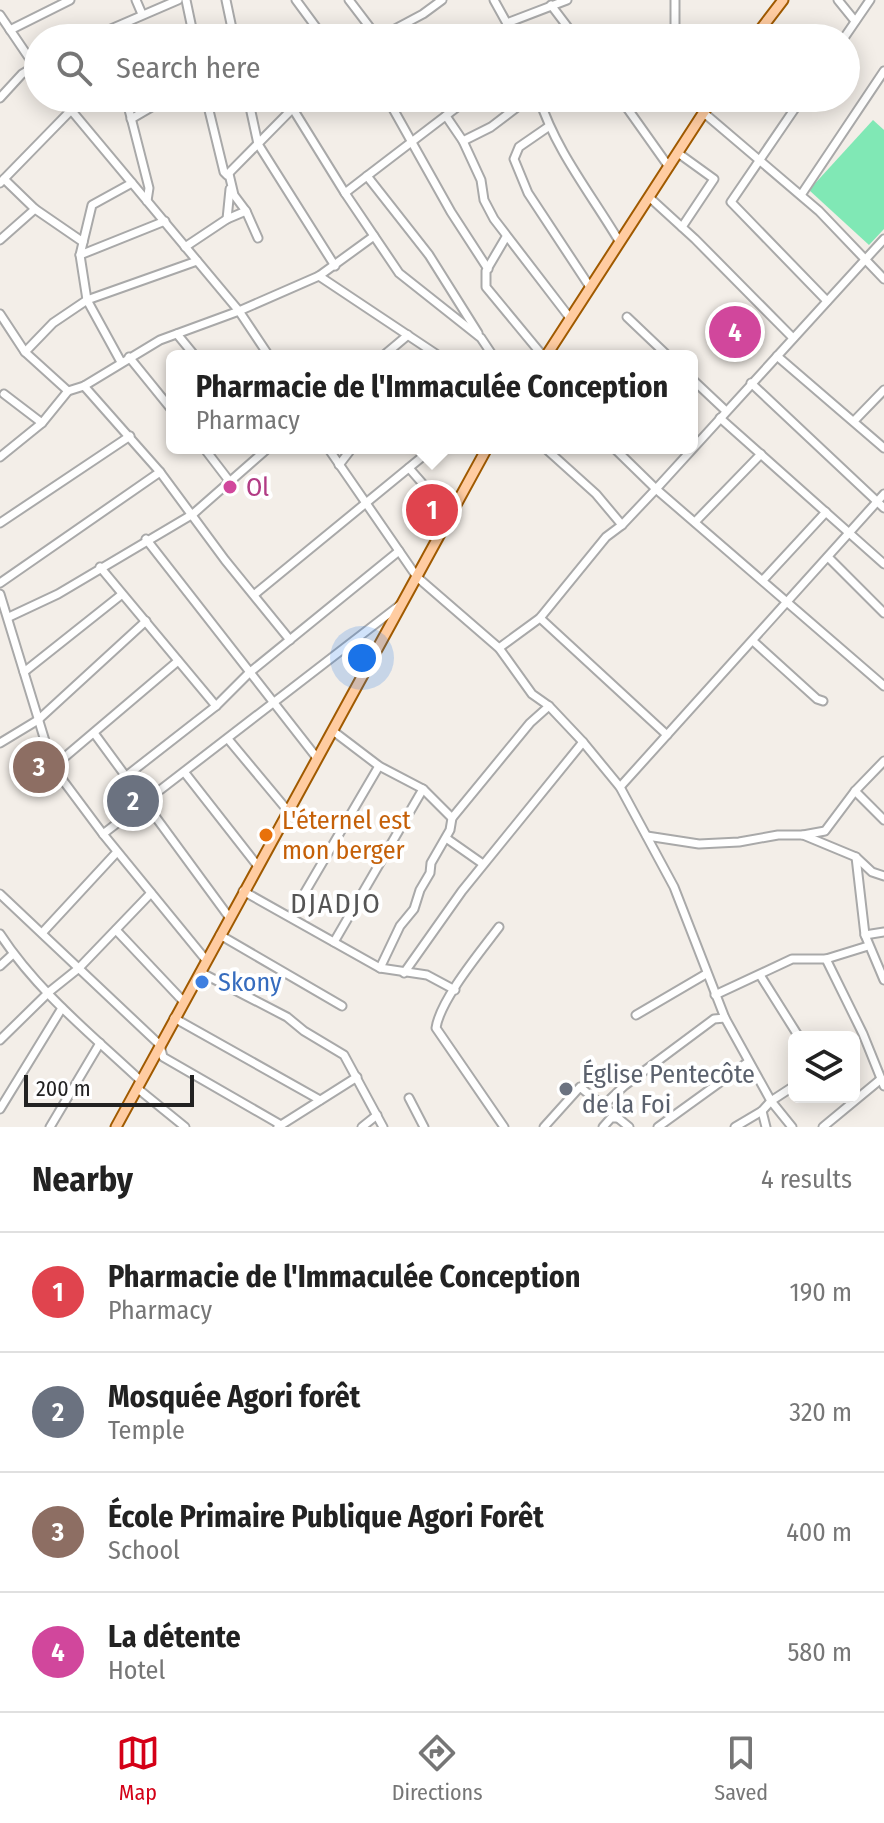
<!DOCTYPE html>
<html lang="en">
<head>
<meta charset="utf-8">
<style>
  body { margin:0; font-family:"Fira Sans Condensed",sans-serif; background:#f6f6f6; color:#222 }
  .controls { position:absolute; right:24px; bottom:24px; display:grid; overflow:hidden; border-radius:12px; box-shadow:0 4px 20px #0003 }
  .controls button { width:72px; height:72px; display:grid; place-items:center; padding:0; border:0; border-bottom:2px solid #e0e0e0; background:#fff; color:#222; font:40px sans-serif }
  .scale { position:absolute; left:24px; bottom:20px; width:170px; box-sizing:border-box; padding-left:8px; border:4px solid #222; border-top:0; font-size:22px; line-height:28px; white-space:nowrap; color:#222; -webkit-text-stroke:6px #fff; paint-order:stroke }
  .you { position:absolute; left:362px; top:658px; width:28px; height:28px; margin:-20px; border:6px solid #fff; border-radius:50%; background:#1a73e8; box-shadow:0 0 0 12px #1a73e833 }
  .badge { display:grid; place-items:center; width:52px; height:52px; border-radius:50%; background:#d40017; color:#fff; font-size:26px; font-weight:700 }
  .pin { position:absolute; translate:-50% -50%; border:4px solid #fff; box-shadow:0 2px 8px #0006 }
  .popup { position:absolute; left:166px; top:350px; width:532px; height:104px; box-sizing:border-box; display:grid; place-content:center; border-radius:12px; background:#fff; filter:drop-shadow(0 2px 6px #0005); font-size:26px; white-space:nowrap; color:#767676 }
  .popup b { font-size:30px; color:#222 }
  .popup::after { content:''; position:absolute; left:50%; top:100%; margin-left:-16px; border:16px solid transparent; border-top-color:#fff }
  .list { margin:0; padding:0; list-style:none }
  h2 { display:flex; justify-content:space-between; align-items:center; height:104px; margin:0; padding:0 32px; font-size:34px }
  h2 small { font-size:26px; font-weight:400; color:#767676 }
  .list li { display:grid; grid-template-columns:52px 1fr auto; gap:24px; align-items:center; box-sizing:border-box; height:120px; padding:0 32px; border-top:2px solid #e0e0e0 }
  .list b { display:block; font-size:30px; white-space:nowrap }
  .list p { margin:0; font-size:26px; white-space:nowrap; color:#767676 }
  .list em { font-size:26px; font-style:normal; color:#767676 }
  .icon { flex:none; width:44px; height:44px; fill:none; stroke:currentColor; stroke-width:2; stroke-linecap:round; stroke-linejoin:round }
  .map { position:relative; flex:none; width:884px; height:1127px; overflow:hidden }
  .search { position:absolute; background:#fff; box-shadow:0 4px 20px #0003; left:24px; right:24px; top:24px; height:88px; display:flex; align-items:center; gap:20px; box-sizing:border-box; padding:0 28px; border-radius:44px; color:#767676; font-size:30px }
  .sheet { height:584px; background:#fff }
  nav { display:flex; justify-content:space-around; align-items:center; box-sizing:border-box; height:112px; border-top:2px solid #e0e0e0; background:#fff; font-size:22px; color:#767676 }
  nav a { display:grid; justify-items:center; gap:4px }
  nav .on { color:#d40017 }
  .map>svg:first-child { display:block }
</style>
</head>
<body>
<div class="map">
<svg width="884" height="1127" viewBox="0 0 884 1127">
  <rect width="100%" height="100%" fill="#f3eee8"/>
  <path fill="#80e8b5" d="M873,120L884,130V229L869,245L809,190Z"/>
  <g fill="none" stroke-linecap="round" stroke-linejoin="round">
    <defs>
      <g id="minor">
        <path d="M136,0L142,14"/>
        <path d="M186,0L194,38"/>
        <path d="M226,0L234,38"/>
        <path d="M296,0L324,38"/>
        <path d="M349,0L378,38L423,14L442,0"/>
        <path d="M494,0L515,38"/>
        <path d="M675,0V38"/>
        <path d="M838,0L855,21"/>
        <path d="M551,5L576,38"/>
        <path d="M0,15L38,71"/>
        <path d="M507,23L567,0"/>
        <path d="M10,30L70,0"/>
        <path d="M90,38L178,0"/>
        <path d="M357,38L368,26"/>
        <path d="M477,38L510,29"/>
        <path d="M844,38L870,0"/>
        <path d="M0,98L22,74L37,65"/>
        <path d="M61,98L239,311L269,356"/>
        <path d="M126,98L149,188L147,201"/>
        <path d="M206,98L224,172L227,175L303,98"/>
        <path d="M248,98L258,144L335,266"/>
        <path d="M387,98L451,212L488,269"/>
        <path d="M539,98C556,151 591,194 619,241"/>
        <path d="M620,98L669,167"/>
        <path d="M691,98L706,110"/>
        <path d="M802,98L731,202L827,301"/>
        <path d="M293,109L345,193L399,273L481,338L493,356"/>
        <path d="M704,113L819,211L884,279"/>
        <path d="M446,116L463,141L481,180L484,200L494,219L570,318"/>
        <path d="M131,119L167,98"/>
        <path d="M548,127L519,147L514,159L528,193L590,287"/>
        <path d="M463,141L491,127L529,98"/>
        <path d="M678,153L714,179L682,227"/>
        <path d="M229,174L234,195L246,211L258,238"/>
        <path d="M367,176L469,98"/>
        <path d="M4,179L35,209L83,242"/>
        <path d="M0,183L83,98"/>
        <path d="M345,193L367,176L429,255L478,333"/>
        <path d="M801,195L884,71"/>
        <path d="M649,197L695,239L793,338"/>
        <path d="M227,219L230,189"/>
        <path d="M506,237L486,271V287L543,356"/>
        <path d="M0,240L35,209"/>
        <path d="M185,247L227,219L246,211"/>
        <path d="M80,255L165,221"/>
        <path d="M319,276L439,356"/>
        <path d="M0,314L25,352L68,391"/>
        <path d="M627,317L668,356"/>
        <path d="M177,334L195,356"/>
        <path d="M25,352L53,323L87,300L197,261"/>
        <path d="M383,356L408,335"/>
        <path d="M777,356L884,448"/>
        <path d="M129,357L172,410"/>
        <path d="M121,362L87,300L80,255L92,205L132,183"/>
        <path d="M692,379L726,411"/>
        <path d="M751,383L884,508"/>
        <path d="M84,386L160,472L225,560L290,640"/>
        <path d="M4,394L42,423"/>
        <path d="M720,418L884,564"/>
        <path d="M854,421L884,390"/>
        <path d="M204,448L230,482"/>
        <path d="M328,448L417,577L499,648L532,694L549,706L583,742L620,787L674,887L725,1018L771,1101L792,1127"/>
        <path d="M545,448L596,494L622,525"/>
        <path d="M614,448L656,489L884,686"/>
        <path d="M0,457L42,423L68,391L84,386L160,340L239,311L319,276L374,236"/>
        <path d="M339,465L352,448"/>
        <path d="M409,468L450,515"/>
        <path d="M695,522L761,454"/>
        <path d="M0,523L130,436"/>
        <path d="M146,539L317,758"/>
        <path d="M828,557L884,613"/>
        <path d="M100,567L216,706"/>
        <path d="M763,580L826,512"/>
        <path d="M0,583L160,472"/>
        <path d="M0,594L53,767L103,834L206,960"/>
        <path d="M255,594L433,448"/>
        <path d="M9,617L58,594L193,514L268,448"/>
        <path d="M540,618L667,735"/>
        <path d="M753,641L817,699L823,701"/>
        <path d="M499,648L540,618L606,537L622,525L656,489L884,239"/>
        <path d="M24,672L121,595"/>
        <path d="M333,731L379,766L423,789L452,818"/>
        <path d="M94,733L229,917"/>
        <path d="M228,739L288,811"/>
        <path d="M0,743L38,720L146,621"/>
        <path d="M53,767L178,661"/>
        <path d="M185,773L257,865"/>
        <path d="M125,777L216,706L249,673L399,551"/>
        <path d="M620,787L884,494"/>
        <path d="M855,791L884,820"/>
        <path d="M103,834L400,605"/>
        <path d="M803,835L825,831L855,791L884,761"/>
        <path d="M647,836L699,844L739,842L778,835H803L856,857L872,872L884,876"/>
        <path d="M446,838L483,864"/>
        <path d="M856,857L865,935L884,980"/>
        <path d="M243,891L380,968L427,975L455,990"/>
        <path d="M0,894L160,1045L163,1057L281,1125"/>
        <path d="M291,916L379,766"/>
        <path d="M499,927C481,951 440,1000 436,1028L504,1127"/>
        <path d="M116,930L183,1001"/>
        <path d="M43,932L117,852"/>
        <path d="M0,934C37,991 92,1035 141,1081"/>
        <path d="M220,935L342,1006"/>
        <path d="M865,935L884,932"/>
        <path d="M334,942L423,789"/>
        <path d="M826,959L863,1034L884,1086"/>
        <path d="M0,966L13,954"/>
        <path d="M380,968L400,926L414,909L420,890L430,873L431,863L450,830L452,818L530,723L549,706"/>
        <path d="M200,972L287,1017L304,1031L344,1055L383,1127"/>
        <path d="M404,973L462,891L583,742"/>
        <path d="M760,975L799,1037"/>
        <path d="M715,995L792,959H826L868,946"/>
        <path d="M636,1015L706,974"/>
        <path d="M174,1018L320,1100"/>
        <path d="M0,1040L49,992L79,968L151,893"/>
        <path d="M137,1088L185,1127"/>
        <path d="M409,1098L424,1127"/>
        <path d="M604,1105L624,1086L714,1019L725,1018"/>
        <path d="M0,1109L62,1008"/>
        <path d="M762,1111L766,1127"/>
        <path d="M50,1127L100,1043"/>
        <path d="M278,1127L357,1077"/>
        <path d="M362,1127L377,1115"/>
        <path d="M544,1127L580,1087L629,1127"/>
        <path d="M603,1127L611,1118H618"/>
        <path d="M658,1127L748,1062"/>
        <path d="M735,1127L762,1111L771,1101L794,1086"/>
        <path d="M823,1127L881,1079"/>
      </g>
      <g id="major">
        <path d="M754,38L783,0"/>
        <path d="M546,356L713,98"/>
        <path d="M116,1127L487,448"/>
      </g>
    </defs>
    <use href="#minor" stroke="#a9a9a9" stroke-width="11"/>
    <use href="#major" stroke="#a05a00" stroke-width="13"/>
    <use href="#minor" stroke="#fff" stroke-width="7"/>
    <use href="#major" stroke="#ffcca1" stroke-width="9"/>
  </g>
  <circle fill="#d1479c" stroke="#fff" stroke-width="3" cx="230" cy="487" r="8"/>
  <circle fill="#e8710a" stroke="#fff" stroke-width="3" cx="266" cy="835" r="8"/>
  <circle fill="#3f7fe0" stroke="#fff" stroke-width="3" cx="202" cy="982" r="8"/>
  <circle fill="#6b7280" stroke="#fff" stroke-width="3" cx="566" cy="1089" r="8"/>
  <g text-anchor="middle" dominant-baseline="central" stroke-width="8" stroke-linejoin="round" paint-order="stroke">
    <g font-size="26" fill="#b23c85" stroke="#fff" text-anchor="start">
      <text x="246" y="487">Ol</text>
    </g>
    <g font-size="26" fill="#c56008" stroke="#fff" text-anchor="start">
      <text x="282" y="820">L'éternel est<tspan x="282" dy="30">mon berger</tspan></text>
    </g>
    <g font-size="26" fill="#366cbe" stroke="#fff" text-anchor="start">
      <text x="218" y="982">Skony</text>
    </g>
    <g font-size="26" fill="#5b616d" stroke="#fff" text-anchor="start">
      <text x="582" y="1074">Église Pentecôte<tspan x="582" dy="30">de la Foi</tspan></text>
    </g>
    <g font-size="28" letter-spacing="2" fill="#555" stroke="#fff">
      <text x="336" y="903">DJADJO</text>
    </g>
  </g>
</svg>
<div class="controls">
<button><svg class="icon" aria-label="layers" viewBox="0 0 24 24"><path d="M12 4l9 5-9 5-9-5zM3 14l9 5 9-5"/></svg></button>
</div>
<div class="scale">200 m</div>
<div class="you"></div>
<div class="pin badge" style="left:432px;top:510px;background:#e0444e">1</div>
<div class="popup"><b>Pharmacie de l'Immaculée Conception</b>Pharmacy</div>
<div class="pin badge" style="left:133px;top:801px;background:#6b7280">2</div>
<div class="pin badge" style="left:39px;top:767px;background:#8d6e63">3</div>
<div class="pin badge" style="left:735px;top:332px;background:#d1479c">4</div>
<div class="search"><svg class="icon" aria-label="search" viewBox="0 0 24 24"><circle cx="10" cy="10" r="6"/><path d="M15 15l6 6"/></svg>Search here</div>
</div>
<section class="sheet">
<h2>Nearby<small>4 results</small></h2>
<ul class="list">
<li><span class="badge" style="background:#e0444e">1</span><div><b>Pharmacie de l'Immaculée Conception</b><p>Pharmacy</p></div><em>190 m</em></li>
<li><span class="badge" style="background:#6b7280">2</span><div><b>Mosquée Agori forêt</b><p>Temple</p></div><em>320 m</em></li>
<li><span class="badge" style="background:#8d6e63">3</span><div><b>École Primaire Publique Agori Forêt</b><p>School</p></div><em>400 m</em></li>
<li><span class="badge" style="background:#d1479c">4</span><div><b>La détente</b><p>Hotel</p></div><em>580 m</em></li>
</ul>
</section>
<nav>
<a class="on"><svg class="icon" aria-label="map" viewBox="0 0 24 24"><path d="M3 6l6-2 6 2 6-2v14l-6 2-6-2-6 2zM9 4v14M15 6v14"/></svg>Map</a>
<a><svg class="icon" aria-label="directions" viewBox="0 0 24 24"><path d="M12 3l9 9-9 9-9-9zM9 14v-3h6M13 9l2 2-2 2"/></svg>Directions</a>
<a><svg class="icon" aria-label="saved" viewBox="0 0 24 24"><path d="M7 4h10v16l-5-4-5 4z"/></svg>Saved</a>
</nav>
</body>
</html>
